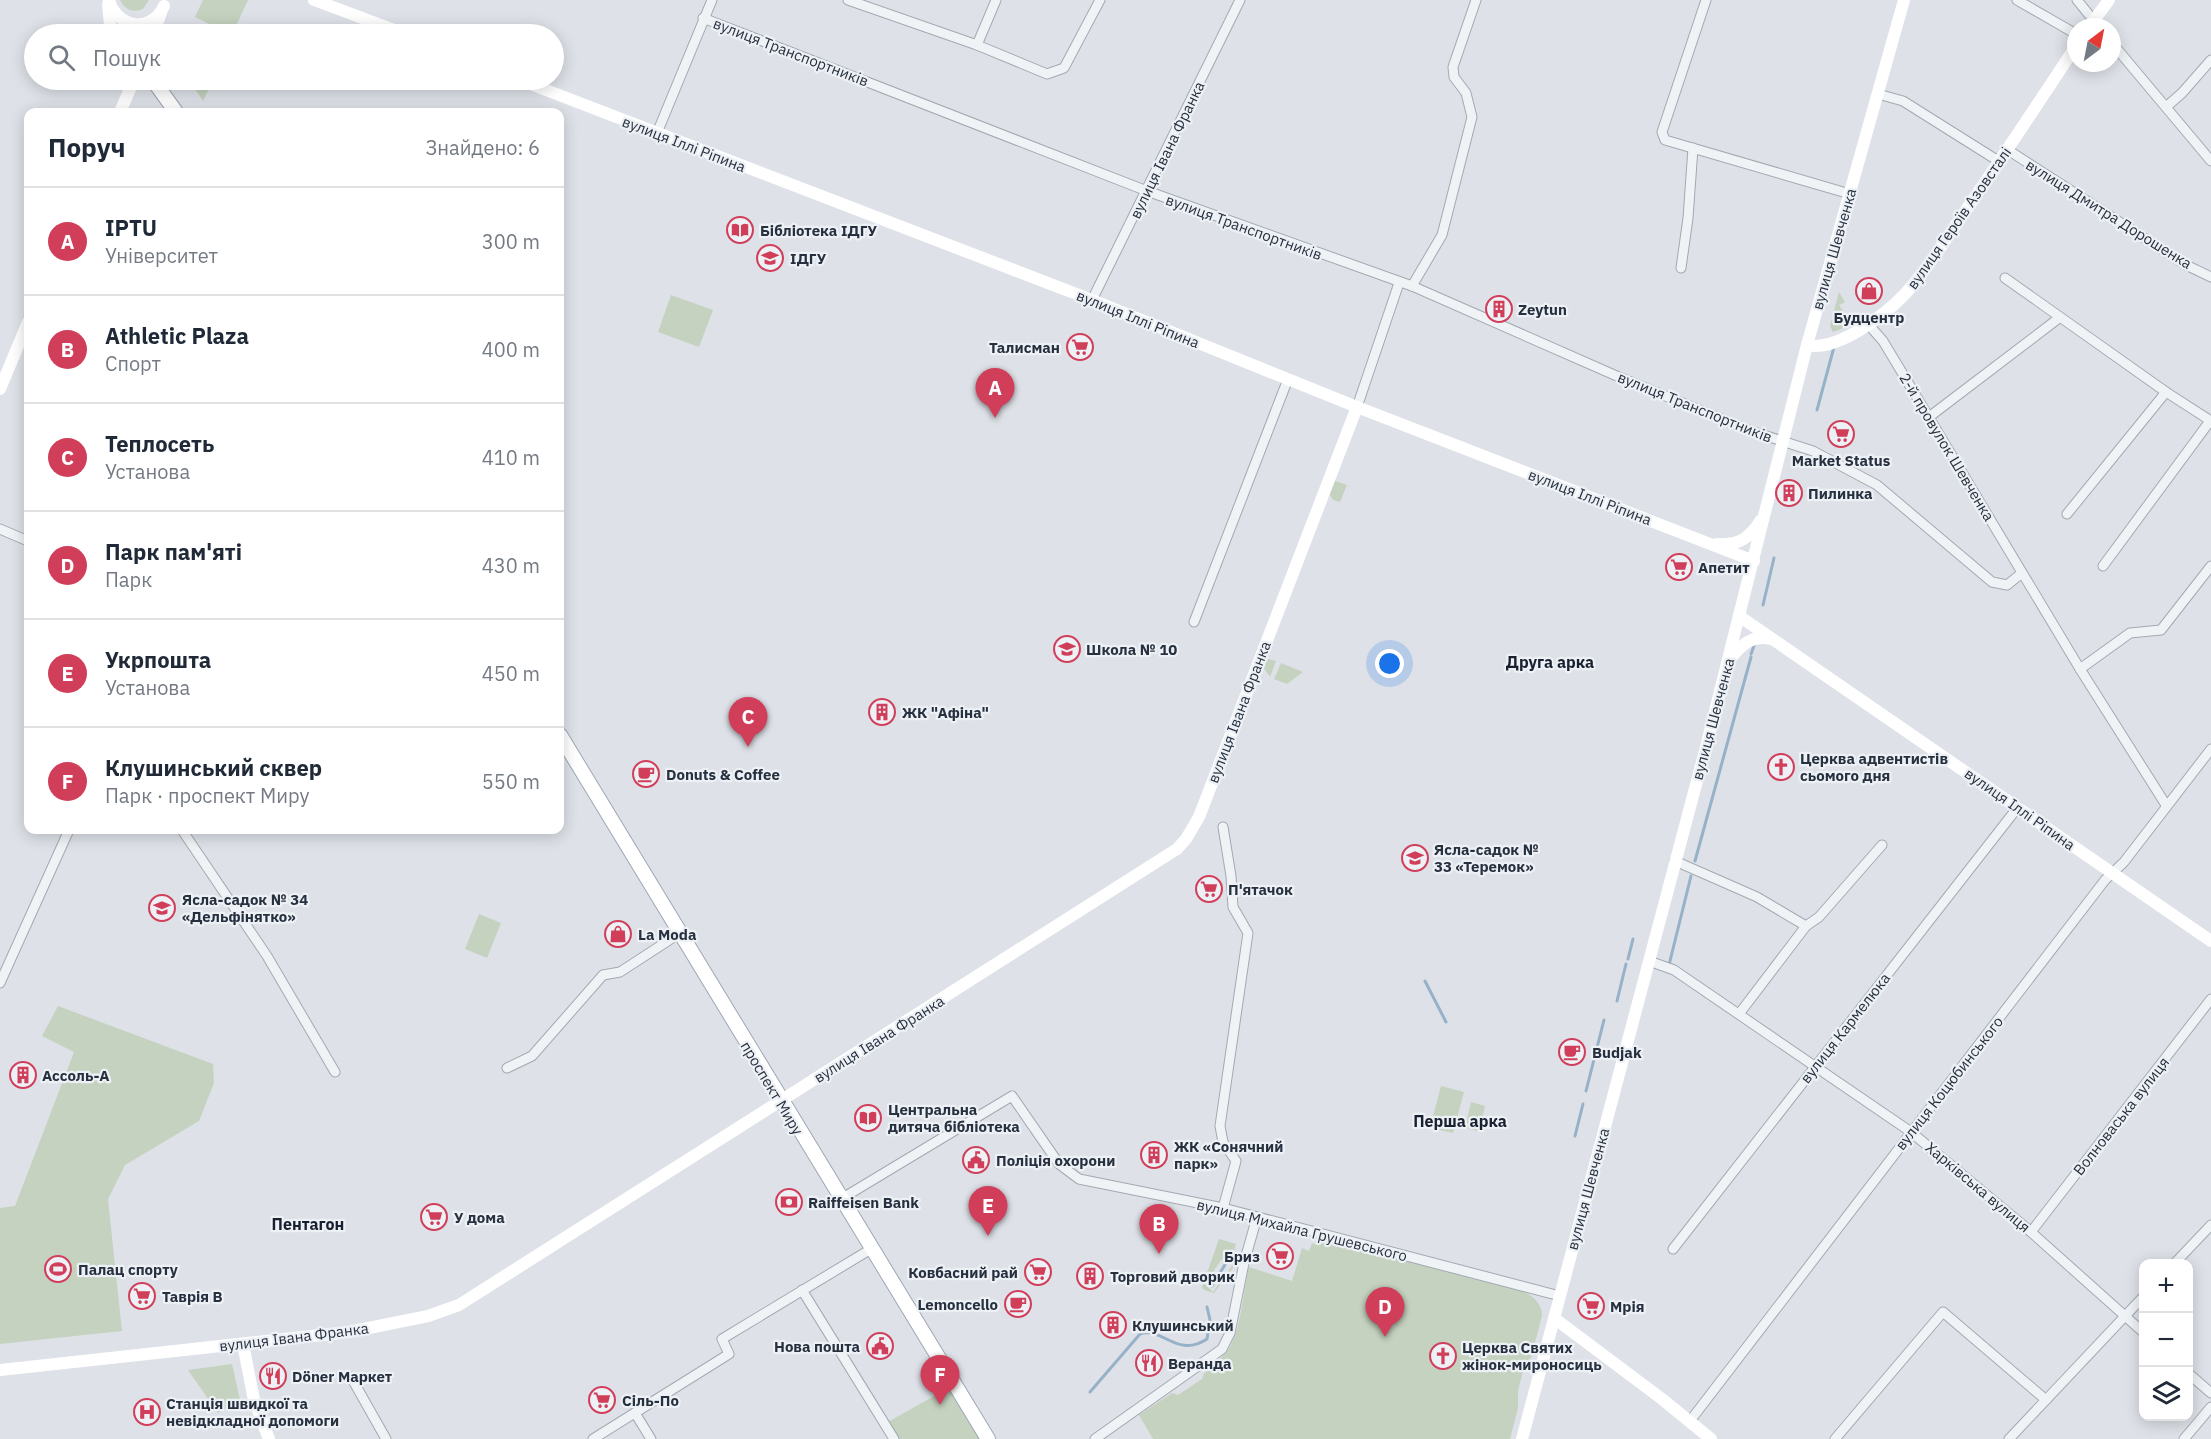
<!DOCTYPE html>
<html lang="uk">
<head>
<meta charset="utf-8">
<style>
  body { margin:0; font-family:"IBM Plex Sans",sans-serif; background:#f6f6f7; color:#1f2937 }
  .controls { position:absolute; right:18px; bottom:18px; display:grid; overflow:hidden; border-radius:12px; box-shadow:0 3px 15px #0003 }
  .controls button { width:54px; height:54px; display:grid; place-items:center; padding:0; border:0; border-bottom:2px solid #e0e1e3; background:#fff; color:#1f2937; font:30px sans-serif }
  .compass { position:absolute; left:2067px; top:18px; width:54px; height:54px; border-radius:50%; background:#fff; box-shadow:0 3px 15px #0003; rotate:32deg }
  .you { position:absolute; left:1390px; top:664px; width:21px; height:21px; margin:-15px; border:4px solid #fff; border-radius:50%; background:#1a73e8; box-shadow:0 0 0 9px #1a73e833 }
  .badge { display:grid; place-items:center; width:39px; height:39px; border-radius:50%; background:#d13e5a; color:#fff; font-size:20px; font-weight:700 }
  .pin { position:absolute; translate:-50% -50px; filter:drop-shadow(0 2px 3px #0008) }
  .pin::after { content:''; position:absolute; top:32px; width:21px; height:18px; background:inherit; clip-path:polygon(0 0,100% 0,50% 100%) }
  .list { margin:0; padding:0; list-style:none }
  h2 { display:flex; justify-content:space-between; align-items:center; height:78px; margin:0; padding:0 24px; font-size:26px }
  h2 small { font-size:20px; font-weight:400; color:#747a83 }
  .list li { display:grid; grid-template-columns:39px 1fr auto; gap:18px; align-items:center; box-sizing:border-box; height:108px; padding:0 24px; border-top:2px solid #e0e1e3 }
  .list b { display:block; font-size:22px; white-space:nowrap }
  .list p { margin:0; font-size:20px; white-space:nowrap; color:#747a83 }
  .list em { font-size:20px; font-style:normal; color:#747a83 }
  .icon { flex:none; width:33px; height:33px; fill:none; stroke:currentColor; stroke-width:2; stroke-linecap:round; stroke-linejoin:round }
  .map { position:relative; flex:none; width:2211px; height:1439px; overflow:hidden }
  .search { position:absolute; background:#fff; box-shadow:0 3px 15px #0003; left:24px; top:24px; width:540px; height:66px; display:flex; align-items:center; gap:15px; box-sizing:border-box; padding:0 21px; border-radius:33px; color:#747a83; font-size:22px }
  .panel { position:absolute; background:#fff; box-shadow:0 3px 15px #0003; left:24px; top:108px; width:540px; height:726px; border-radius:12px }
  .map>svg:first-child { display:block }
</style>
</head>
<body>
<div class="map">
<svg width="2211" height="1439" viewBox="0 0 2211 1439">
  <rect width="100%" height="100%" fill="#dee2e8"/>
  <g fill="#c4d2bf" fill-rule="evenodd">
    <path d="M120,0H149L143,9C133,13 125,10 120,0Z"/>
    <path d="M203,0H248L236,26L232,24L228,33L195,17Z"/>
    <path d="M189,80H213L203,101Z"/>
    <path d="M1839,292L1845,302L1839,305L1851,323H1856L1833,332L1830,326Z"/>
    <path d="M671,295L713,310L699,347L658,332Z"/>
    <path d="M1335,481L1347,485L1340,502L1333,500L1329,493Z"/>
    <path d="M1268,659L1276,661L1270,677L1263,667Z"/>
    <path d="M1281,663L1303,672L1287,684L1274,679Z"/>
    <path d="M479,914L501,923L487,958L465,949Z"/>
    <path d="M58,1006L213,1064L214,1083L199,1121L125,1165L108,1199L122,1331L0,1344V1208L15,1206L74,1052L42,1036Z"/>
    <path d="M1441,1086L1464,1092L1453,1133L1430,1128Z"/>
    <path d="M1471,1102L1485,1106L1479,1131L1465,1128Z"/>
    <path d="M1320,1238L1518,1289C1530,1294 1542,1301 1542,1316L1531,1358L1525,1363L1518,1391V1408L1510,1439H1153L1139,1415L1172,1393L1178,1395L1202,1379C1206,1364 1224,1360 1231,1345C1242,1322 1243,1292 1249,1267L1292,1281L1302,1248L1309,1251L1312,1243L1318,1245Z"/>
    <path d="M1219,1239L1236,1244L1233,1255L1235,1256V1265L1214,1293L1204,1290L1202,1287ZM1225,1258L1232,1262V1266L1213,1292L1205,1284L1221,1260Z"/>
    <path d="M232,1364L240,1400L218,1413L188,1370Z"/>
    <path d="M950,1387L984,1439H898L888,1422Z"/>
  </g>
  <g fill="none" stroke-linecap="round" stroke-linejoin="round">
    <g stroke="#97b1c9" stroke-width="3">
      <path d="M1817,410L1834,347"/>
      <path d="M1763,605L1774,558"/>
      <path d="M1751,654L1755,643"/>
      <path d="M1695,861L1751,657"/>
      <path d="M1628,959L1633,939"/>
      <path d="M1669,965L1691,876"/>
      <path d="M1425,981L1446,1022"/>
      <path d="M1617,1001L1626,964"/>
      <path d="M1586,1091L1604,1020"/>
      <path d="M1575,1136L1583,1104"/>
      <path d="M1212,1286L1226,1263"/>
      <path d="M1090,1392L1140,1334C1162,1326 1177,1359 1207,1339L1210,1320L1207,1307"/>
    </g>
    <defs>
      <g id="street">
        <path d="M848,0L977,45L1047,74L1064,68L1100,0"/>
        <path d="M1706,0L1662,132L1665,140L1850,194"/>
        <path d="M2017,0L2076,34"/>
        <path d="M2077,0L2099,27"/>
        <path d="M703,18L1147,191L1412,286L1619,377L1751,431L1813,451L1877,485L1992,582L2007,585L2022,573"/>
        <path d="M2112,43L2211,161"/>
        <path d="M977,45L996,0"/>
        <path d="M1878,94L1903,101L2000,162"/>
        <path d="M2166,107L2182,93L2211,60"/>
        <path d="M657,133L712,0"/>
        <path d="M2008,150L2186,265L2211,277"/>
        <path d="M1681,268L1688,218L1693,148"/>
        <path d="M2005,278L2166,392L2211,421"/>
        <path d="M1412,286L1442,235L1472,117L1466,93L1454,77L1453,67L1476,0"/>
        <path d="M1092,300L1240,0"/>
        <path d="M1868,324L1883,341L2080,669L2166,805"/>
        <path d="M1357,407L1399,283"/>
        <path d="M1929,417L2059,318"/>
        <path d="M2067,514L2166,392"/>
        <path d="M0,529L28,541"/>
        <path d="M2103,566L2210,421"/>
        <path d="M1194,622L1288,379"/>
        <path d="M2080,669L2130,633L2161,630L2211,566"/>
        <path d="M182,830L267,956L335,1072"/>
        <path d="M1675,861L1757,897L1806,926"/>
        <path d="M1649,961L1674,970L1911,1132L2031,1232L2144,1333"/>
        <path d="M0,983L69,830"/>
        <path d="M1739,1014L1806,926L1819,917L1882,845"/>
        <path d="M507,1068L532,1056L603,975L620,972L680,933"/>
        <path d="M841,1199L1012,1096L1059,1164L1079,1179L1223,1208L1560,1296"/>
        <path d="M1223,1208L1236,1161L1223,1142L1220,1126L1248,933L1233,907L1231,876L1223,827"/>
        <path d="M2031,1232L2211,999"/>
        <path d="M1673,1249L2018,807"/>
        <path d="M2174,1264L2211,1225"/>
        <path d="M802,1290L894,1439"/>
        <path d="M2188,1373L2211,1393"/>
        <path d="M351,1377L386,1439"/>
        <path d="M635,1413L651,1439"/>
        <path d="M1690,1421L2105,880L2124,862L2211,749"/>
        <path d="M593,1439L729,1354L722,1339L871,1249"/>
        <path d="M1095,1439L1222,1349L1230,1333L1244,1263L1257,1217"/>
        <path d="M1835,1439L1943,1312L2046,1400"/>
        <path d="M2009,1439L2144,1296"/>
        <path d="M2184,1439L2211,1407"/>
      </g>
      <g id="primary">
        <path d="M153,80L176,112"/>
        <path d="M560,735C704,969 844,1205 988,1439"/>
      </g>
    </defs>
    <use href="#street" stroke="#a3a9b2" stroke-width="11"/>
    <use href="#primary" stroke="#9da7b4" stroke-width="16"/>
    <use href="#street" stroke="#f0f3f6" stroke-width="9"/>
    <g stroke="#fff" stroke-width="12">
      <path d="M109,0C117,28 151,34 164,6"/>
      <path d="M314,0L405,34"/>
      <path d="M108,4L110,25L115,34"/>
      <path d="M2089,27L2109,0"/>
      <path d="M153,34L161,13"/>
      <path d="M520,80L1092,300L1357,407L1754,561"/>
      <path d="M120,112L134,80"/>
      <path d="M1807,345C1837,352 1885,315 1905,294C1927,270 1945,240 1964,213C2002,158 2039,102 2076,46"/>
      <path d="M0,389L28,322"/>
      <path d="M1717,544C1738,546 1750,538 1761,520"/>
      <path d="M1739,616L2211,941"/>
      <path d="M1731,658C1742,644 1752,635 1771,639"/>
      <path d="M1554,1318L1662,1399L1711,1439"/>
      <path d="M243,1344L254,1400L269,1439"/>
      <path d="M0,1370L349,1332L428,1316L459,1305L1177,849L1186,839L1199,817L1357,407"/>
      <path d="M1522,1439L1706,747L1807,345L1904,0"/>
    </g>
    <use href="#primary" stroke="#fff" stroke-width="14"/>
  </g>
  <defs>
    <symbol id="library-ring" viewBox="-11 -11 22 22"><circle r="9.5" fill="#edf1f5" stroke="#d13e5a" stroke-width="1.5"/><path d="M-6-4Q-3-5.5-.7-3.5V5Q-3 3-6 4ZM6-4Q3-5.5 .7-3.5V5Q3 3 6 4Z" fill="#d13e5a"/></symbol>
    <symbol id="university-ring" viewBox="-11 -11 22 22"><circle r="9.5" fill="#edf1f5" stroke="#d13e5a" stroke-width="1.5"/><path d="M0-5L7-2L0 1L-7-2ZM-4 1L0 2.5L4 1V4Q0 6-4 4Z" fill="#d13e5a"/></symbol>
    <symbol id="shop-ring" viewBox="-11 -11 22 22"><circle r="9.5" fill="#edf1f5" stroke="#d13e5a" stroke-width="1.5"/><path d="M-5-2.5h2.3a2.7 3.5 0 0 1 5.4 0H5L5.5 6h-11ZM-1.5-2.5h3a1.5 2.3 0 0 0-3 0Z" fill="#d13e5a"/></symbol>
    <symbol id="building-ring" viewBox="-11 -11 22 22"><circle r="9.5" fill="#edf1f5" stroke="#d13e5a" stroke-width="1.5"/><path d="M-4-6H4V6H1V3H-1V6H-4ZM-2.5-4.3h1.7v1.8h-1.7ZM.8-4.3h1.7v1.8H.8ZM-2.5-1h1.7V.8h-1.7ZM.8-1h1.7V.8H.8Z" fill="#d13e5a"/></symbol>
    <symbol id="supermarket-ring" viewBox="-11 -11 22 22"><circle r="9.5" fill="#edf1f5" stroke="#d13e5a" stroke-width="1.5"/><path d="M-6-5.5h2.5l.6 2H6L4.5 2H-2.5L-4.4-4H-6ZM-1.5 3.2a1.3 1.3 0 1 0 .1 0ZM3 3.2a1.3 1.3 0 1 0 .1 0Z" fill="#d13e5a"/></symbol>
    <symbol id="school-ring" viewBox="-11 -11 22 22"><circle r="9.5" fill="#edf1f5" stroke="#d13e5a" stroke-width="1.5"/><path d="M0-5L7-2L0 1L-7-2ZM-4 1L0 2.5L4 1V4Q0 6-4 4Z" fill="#d13e5a"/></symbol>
    <symbol id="church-ring" viewBox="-11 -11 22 22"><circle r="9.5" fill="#edf1f5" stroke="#d13e5a" stroke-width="1.5"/><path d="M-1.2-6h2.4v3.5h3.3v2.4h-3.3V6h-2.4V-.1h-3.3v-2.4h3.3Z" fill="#d13e5a"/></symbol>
    <symbol id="cafe-ring" viewBox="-11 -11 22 22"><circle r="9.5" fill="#edf1f5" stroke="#d13e5a" stroke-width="1.5"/><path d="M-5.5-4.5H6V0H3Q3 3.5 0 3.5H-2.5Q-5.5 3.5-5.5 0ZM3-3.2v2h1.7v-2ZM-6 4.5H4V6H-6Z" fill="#d13e5a"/></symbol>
    <symbol id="civic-ring" viewBox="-11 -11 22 22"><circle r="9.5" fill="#edf1f5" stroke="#d13e5a" stroke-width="1.5"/><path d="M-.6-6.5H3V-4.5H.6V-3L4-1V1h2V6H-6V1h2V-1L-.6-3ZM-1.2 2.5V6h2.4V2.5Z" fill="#d13e5a"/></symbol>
    <symbol id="bank-ring" viewBox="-11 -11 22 22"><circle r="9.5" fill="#edf1f5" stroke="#d13e5a" stroke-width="1.5"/><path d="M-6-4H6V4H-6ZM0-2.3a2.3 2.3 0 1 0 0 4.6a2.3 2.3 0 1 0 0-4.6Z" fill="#d13e5a"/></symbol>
    <symbol id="stadium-ring" viewBox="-11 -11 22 22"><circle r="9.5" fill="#edf1f5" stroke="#d13e5a" stroke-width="1.5"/><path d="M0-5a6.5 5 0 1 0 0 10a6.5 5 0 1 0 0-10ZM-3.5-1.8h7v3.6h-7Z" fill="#d13e5a"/></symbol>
    <symbol id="restaurant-ring" viewBox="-11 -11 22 22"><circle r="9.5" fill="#edf1f5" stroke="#d13e5a" stroke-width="1.5"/><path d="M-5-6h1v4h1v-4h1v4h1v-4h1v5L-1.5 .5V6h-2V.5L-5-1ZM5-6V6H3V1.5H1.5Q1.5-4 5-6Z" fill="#d13e5a"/></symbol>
    <symbol id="hospital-ring" viewBox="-11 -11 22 22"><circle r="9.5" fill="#edf1f5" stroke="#d13e5a" stroke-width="1.5"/><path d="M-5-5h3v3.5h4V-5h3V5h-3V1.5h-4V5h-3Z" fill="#d13e5a"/></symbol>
  </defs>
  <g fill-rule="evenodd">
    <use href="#library-ring" x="725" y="215" width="30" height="30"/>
    <use href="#university-ring" x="755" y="243" width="30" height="30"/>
    <use href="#shop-ring" x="1854" y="276" width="30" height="30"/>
    <use href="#building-ring" x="1484" y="294" width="30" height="30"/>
    <use href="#supermarket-ring" x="1065" y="332" width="30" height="30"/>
    <use href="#supermarket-ring" x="1826" y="419" width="30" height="30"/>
    <use href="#building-ring" x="1774" y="478" width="30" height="30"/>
    <use href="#supermarket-ring" x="1664" y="552" width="30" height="30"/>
    <use href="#school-ring" x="1052" y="634" width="30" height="30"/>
    <use href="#building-ring" x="867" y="697" width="30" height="30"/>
    <use href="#church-ring" x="1766" y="752" width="30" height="30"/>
    <use href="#cafe-ring" x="631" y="759" width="30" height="30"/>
    <use href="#school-ring" x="1400" y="843" width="30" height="30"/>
    <use href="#supermarket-ring" x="1194" y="874" width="30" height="30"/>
    <use href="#school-ring" x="147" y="893" width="30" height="30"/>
    <use href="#shop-ring" x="603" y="919" width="30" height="30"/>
    <use href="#cafe-ring" x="1557" y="1037" width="30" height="30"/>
    <use href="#building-ring" x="8" y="1060" width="30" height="30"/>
    <use href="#library-ring" x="853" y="1103" width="30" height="30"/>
    <use href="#building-ring" x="1139" y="1140" width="30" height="30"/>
    <use href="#civic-ring" x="961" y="1145" width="30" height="30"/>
    <use href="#bank-ring" x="774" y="1187" width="30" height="30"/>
    <use href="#supermarket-ring" x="419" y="1202" width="30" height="30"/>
    <use href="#supermarket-ring" x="1265" y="1241" width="30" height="30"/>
    <use href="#stadium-ring" x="43" y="1254" width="30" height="30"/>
    <use href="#supermarket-ring" x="1023" y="1257" width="30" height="30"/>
    <use href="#building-ring" x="1075" y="1261" width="30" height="30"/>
    <use href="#supermarket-ring" x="127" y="1281" width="30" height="30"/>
    <use href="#cafe-ring" x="1003" y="1289" width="30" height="30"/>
    <use href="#supermarket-ring" x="1576" y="1291" width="30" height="30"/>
    <use href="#building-ring" x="1098" y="1310" width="30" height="30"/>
    <use href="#civic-ring" x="865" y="1331" width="30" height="30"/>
    <use href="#church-ring" x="1428" y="1341" width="30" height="30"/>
    <use href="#restaurant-ring" x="1134" y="1348" width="30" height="30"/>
    <use href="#restaurant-ring" x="258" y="1361" width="30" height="30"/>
    <use href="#supermarket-ring" x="587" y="1385" width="30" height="30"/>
    <use href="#hospital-ring" x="132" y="1397" width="30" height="30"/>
  </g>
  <g text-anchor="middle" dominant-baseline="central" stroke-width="4.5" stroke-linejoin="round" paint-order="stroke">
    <g font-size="15" fill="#27303f" stroke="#edf1f5">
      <text transform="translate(791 52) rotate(21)">вулиця Транспортників</text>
      <text transform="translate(684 144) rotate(21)">вулиця Іллі Ріпина</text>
      <text transform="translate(1167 150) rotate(-64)">вулиця Івана Франка</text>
      <text transform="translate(2109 214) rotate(32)">вулиця Дмитра Дорошенка</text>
      <text transform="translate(1959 218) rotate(-55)">вулиця Героїв Азовсталі</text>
      <text transform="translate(1244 227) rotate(20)">вулиця Транспортників</text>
      <text transform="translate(1834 249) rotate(-74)">вулиця Шевченка</text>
      <text transform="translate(1138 319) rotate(22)">вулиця Іллі Ріпина</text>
      <text transform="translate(1695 407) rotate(22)">вулиця Транспортників</text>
      <text transform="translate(1947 447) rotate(59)">2-й провулок Шевченка</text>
      <text transform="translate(1590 497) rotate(21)">вулиця Іллі Ріпина</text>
      <text transform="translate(1239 712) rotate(-69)">вулиця Івана Франка</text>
      <text transform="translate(1713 719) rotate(-75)">вулиця Шевченка</text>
      <text transform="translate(2020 809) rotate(35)">вулиця Іллі Ріпина</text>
      <text transform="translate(1845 1028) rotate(-52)">вулиця Кармелюка</text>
      <text transform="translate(879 1039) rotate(-32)">вулиця Івана Франка</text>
      <text transform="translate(1949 1083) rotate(-52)">вулиця Коцюбинського</text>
      <text transform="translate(772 1088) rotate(59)">проспект Миру</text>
      <text transform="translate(2121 1116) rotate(-52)">Волноваська вулиця</text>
      <text transform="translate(1978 1187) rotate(40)">Харківська вулиця</text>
      <text transform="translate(1588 1189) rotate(-75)">вулиця Шевченка</text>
      <text transform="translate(1302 1230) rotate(14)">вулиця Михайла Грушевського</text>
      <text transform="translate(294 1337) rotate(-7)">вулиця Івана Франка</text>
    </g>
    <g font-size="15" font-weight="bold" fill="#27303f" stroke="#edf1f5" text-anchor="start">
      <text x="760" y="230">Бібліотека ІДГУ</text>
      <text x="790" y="258">ІДГУ</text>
      <text x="1518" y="309">Zeytun</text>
      <text x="1869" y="317" text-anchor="middle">Будцентр</text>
      <text x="1060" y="347" text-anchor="end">Талисман</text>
      <text x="1841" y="460" text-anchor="middle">Market Status</text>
      <text x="1808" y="493">Пилинка</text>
      <text x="1698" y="567">Апетит</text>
      <text x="1086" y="649">Школа № 10</text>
      <text x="902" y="712">ЖК "Афіна"</text>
      <text x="1800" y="758">Церква адвентистів<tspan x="1800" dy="17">сьомого дня</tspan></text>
      <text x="666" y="774">Donuts &amp; Coffee</text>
      <text x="1434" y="849">Ясла-садок №<tspan x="1434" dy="17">33 «Теремок»</tspan></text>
      <text x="1228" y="889">П'ятачок</text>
      <text x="182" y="899">Ясла-садок № 34<tspan x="182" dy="17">«Дельфінятко»</tspan></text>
      <text x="638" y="934">La Moda</text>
      <text x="1592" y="1052">Budjak</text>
      <text x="42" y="1075">Ассоль-А</text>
      <text x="888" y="1109">Центральна<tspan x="888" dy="17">дитяча бібліотека</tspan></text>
      <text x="1174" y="1146">ЖК «Сонячний<tspan x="1174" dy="17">парк»</tspan></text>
      <text x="996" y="1160">Поліція охорони</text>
      <text x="808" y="1202">Raiffeisen Bank</text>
      <text x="454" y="1217">У дома</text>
      <text x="1260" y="1256" text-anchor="end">Бриз</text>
      <text x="78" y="1269">Палац спорту</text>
      <text x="1018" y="1272" text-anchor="end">Ковбасний рай</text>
      <text x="1110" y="1276">Торговий дворик</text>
      <text x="162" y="1296">Таврія В</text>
      <text x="998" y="1304" text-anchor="end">Lemoncello</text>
      <text x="1610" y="1306">Мрія</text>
      <text x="1132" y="1325">Клушинський</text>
      <text x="860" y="1346" text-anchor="end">Нова пошта</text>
      <text x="1462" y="1347">Церква Святих<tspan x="1462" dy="17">жінок-мироносиць</tspan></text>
      <text x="1168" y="1363">Веранда</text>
      <text x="292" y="1376">Döner Маркет</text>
      <text x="622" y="1400">Сіль-По</text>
      <text x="166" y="1403">Станція швидкої та<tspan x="166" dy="17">невідкладної допомоги</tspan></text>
    </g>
    <g font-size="16" font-weight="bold" fill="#192130" stroke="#edf1f5">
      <text x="1550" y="662">Друга арка</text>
      <text x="1460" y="1121">Перша арка</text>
      <text x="308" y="1224">Пентагон</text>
    </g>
  </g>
</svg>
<div class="controls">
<button>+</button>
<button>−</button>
<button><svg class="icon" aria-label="layers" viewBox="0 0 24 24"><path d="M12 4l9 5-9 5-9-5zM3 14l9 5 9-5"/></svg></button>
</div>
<svg class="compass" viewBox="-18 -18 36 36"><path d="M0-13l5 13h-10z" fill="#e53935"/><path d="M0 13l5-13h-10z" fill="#747a83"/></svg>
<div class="you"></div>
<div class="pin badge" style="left:995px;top:418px">A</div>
<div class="pin badge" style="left:1159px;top:1254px">B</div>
<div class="pin badge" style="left:748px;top:747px">C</div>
<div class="pin badge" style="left:1385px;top:1337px">D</div>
<div class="pin badge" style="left:988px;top:1236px">E</div>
<div class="pin badge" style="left:940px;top:1405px">F</div>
<div class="search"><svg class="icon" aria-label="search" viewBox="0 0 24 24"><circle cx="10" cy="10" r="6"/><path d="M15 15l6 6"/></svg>Пошук</div>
<section class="panel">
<h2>Поруч<small>Знайдено: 6</small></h2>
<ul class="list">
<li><span class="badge">A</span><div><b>IPTU</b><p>Університет</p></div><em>300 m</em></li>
<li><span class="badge">B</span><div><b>Athletic Plaza</b><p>Спорт</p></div><em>400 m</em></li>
<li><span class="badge">C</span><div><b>Теплосеть</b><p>Установа</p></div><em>410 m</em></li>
<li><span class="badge">D</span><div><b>Парк пам'яті</b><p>Парк</p></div><em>430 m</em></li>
<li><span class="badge">E</span><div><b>Укрпошта</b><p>Установа</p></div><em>450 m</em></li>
<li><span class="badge">F</span><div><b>Клушинський сквер</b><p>Парк · проспект Миру</p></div><em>550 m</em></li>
</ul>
</section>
</div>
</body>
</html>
